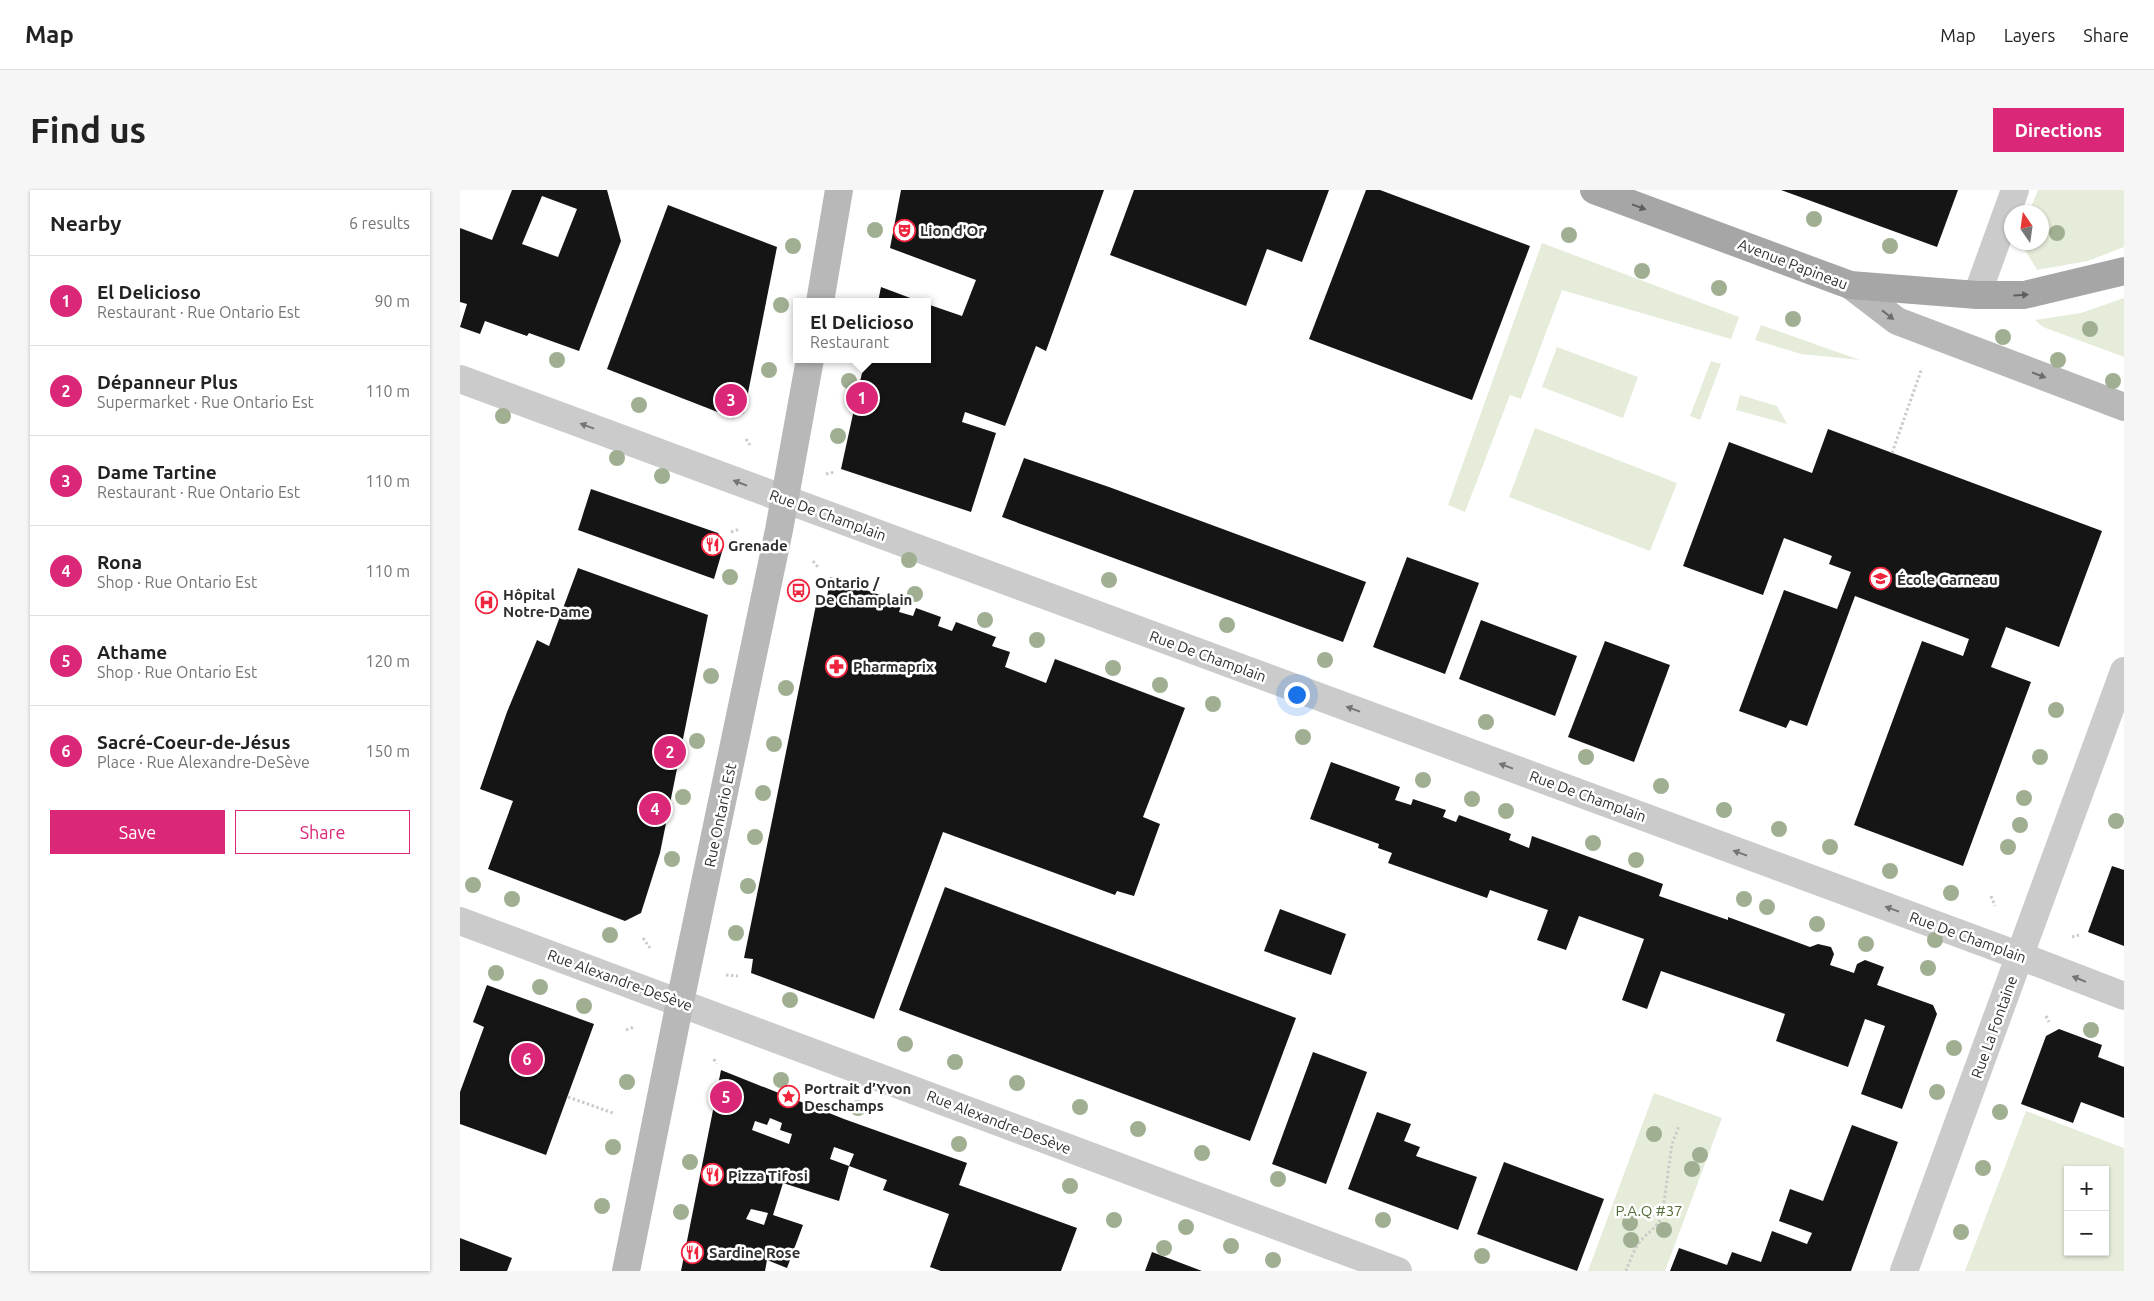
<!DOCTYPE html>
<html lang="en">
<head>
<meta charset="utf-8">
<style>
  body { margin:0; font-family:Ubuntu,sans-serif; background:#f6f6f6; color:#222 }
  .controls { position:absolute; right:15px; bottom:15px; display:grid; overflow:hidden; border-radius:0px; box-shadow:0 1px 4px #0004 }
  .controls button { width:45px; height:45px; display:grid; place-items:center; padding:0; border:0; border-bottom:1px solid #e0e0e0; background:#fff; color:#222; font:25px sans-serif }
  .compass { position:absolute; left:1544px; top:15px; width:45px; height:45px; border-radius:50%; background:#fff; box-shadow:0 1px 4px #0004; rotate:347deg }
  .you { position:absolute; left:836px; top:504px; width:18px; height:18px; margin:-12px; border:4px solid #fff; border-radius:50%; background:#1a73e8; box-shadow:0 0 0 8px #1a73e833 }
  .badge { display:grid; place-items:center; width:32px; height:32px; border-radius:50%; background:#db2777; color:#fff; font-size:16px; font-weight:700 }
  .pin { position:absolute; translate:-50% -50%; border:2px solid #fff; box-shadow:0 1px 5px #0006 }
  .popup { position:absolute; left:333px; top:108px; width:138px; height:65px; box-sizing:border-box; display:grid; place-content:center; border-radius:0px; background:#fff; filter:drop-shadow(0 1px 4px #0005); font-size:16px; white-space:nowrap; color:#767676 }
  .popup b { font-size:19px; color:#222 }
  .popup::after { content:''; position:absolute; left:50%; top:100%; margin-left:-10px; border:10px solid transparent; border-top-color:#fff }
  .list { margin:0; padding:0; list-style:none }
  h2 { display:flex; justify-content:space-between; align-items:center; height:65px; margin:0; padding:0 20px; font-size:21px }
  h2 small { font-size:16px; font-weight:400; color:#767676 }
  .list li { display:grid; grid-template-columns:32px 1fr auto; gap:15px; align-items:center; box-sizing:border-box; height:90px; padding:0 20px; border-top:1px solid #e0e0e0 }
  .list b { display:block; font-size:19px; white-space:nowrap }
  .list p { margin:0; font-size:16px; white-space:nowrap; color:#767676 }
  .list em { font-size:16px; font-style:normal; color:#767676 }
  .actions { display:flex; gap:10px; padding:15px 20px }
  .actions a { flex:1; padding:11px 0; border:1px solid #db2777; border-radius:0px; text-align:center; font-size:18px; color:#db2777 }
  .actions .main { background:#db2777; color:#fff }
  .map { position:relative; flex:none; width:1664px; height:1081px; overflow:hidden; border-radius:0px }
  header { display:flex; align-items:center; gap:30px; box-sizing:border-box; height:70px; padding:0 25px; background:#fff; border-bottom:1px solid #e0e0e0 }
  header strong { font-size:24px }
  nav { display:flex; gap:28px; margin-inline-start:auto; font-size:18px }
  .intro { display:flex; align-items:center; justify-content:space-between; box-sizing:border-box; height:120px; padding:0 30px }
  h1 { margin:0; font-size:35px }
  .button { padding:12px 22px; border-radius:0px; background:#db2777; color:#fff; font-size:18px; font-weight:700 }
  main { display:flex; gap:30px; padding:0 30px }
  aside { flex:1; background:#fff; border-radius:0px; box-shadow:0 1px 4px #0004 }
  .map>svg:first-child { display:block }
</style>
</head>
<body>
<header>
<strong>Map</strong>
<nav><a>Map</a><a>Layers</a><a>Share</a></nav>
</header>
<div class="intro"><h1>Find us</h1><a class="button">Directions</a></div>
<main>
<aside>
<h2>Nearby<small>6 results</small></h2>
<ul class="list">
<li><span class="badge">1</span><div><b>El Delicioso</b><p>Restaurant · Rue Ontario Est</p></div><em>90 m</em></li>
<li><span class="badge">2</span><div><b>Dépanneur Plus</b><p>Supermarket · Rue Ontario Est</p></div><em>110 m</em></li>
<li><span class="badge">3</span><div><b>Dame Tartine</b><p>Restaurant · Rue Ontario Est</p></div><em>110 m</em></li>
<li><span class="badge">4</span><div><b>Rona</b><p>Shop · Rue Ontario Est</p></div><em>110 m</em></li>
<li><span class="badge">5</span><div><b>Athame</b><p>Shop · Rue Ontario Est</p></div><em>120 m</em></li>
<li><span class="badge">6</span><div><b>Sacré-Coeur-de-Jésus</b><p>Place · Rue Alexandre-DeSève</p></div><em>150 m</em></li>
</ul>
<div class="actions"><a class="main">Save</a><a>Share</a></div>
</aside>
<div class="map">
<svg width="1664" height="1081" viewBox="0 0 1664 1081">
  <rect width="100%" height="100%" fill="#fff"/>
  <g fill="#e5ecda" fill-rule="evenodd">
    <path d="M1578,0H1664V57L1628,71L1577,80L1561,53L1582,52V22H1569Z"/>
    <path d="M1082,53L1279,127L1271,149L1102,100L1061,209L1050,205L1005,322L988,315Z"/>
    <path d="M1664,108V167L1583,137L1575,130L1621,123Z"/>
    <path d="M1301,135L1400,170L1341,164L1295,150Z"/>
    <path d="M1097,157L1178,187L1163,228L1082,197Z"/>
    <path d="M1251,171L1261,174L1240,230L1230,226Z"/>
    <path d="M1280,205L1317,216L1327,234L1276,220Z"/>
    <path d="M1075,238L1217,293L1190,361L1049,307Z"/>
    <path d="M1194,903L1262,928L1205,1081H1128Z"/>
    <path d="M1566,921L1664,958V1081H1505ZM1608,980H1645V1062H1608Z"/>
  </g>
  <g fill="#151515" fill-rule="evenodd">
    <path d="M52,0H147L161,51L119,161L69,143L67,146L25,131L20,144L0,137L7,114L0,112V38L32,50ZM82,6L117,19L98,67L62,54Z"/>
    <path d="M441,0H644L586,161L576,156L545,236L505,222L502,232L536,243L511,322L381,279L405,169H467V114L502,126L516,90L430,58Z"/>
    <path d="M674,0H869L842,72L807,59L786,116L650,65Z"/>
    <path d="M906,0H920L1070,56L1012,210L849,149Z"/>
    <path d="M1321,0H1498L1477,57Z"/>
    <path d="M208,15L317,57L284,223L273,228L147,179Z"/>
    <path d="M421,97L461,112H418Z"/>
    <path d="M1368,239L1642,341L1599,457L1546,437L1531,477L1571,492L1503,676L1394,635L1462,451L1503,466L1509,449L1395,406L1347,536L1330,530L1326,538L1279,521L1324,400L1377,419L1391,382L1369,374L1372,366L1324,348L1303,405L1223,376L1269,252L1352,283Z"/>
    <path d="M564,268L649,297L906,392L883,452L542,327Z"/>
    <path d="M131,299L258,343L264,355L254,389L118,340Z"/>
    <path d="M947,367L1019,393L985,484L913,457Z"/>
    <path d="M118,378L248,425L200,663L181,723L165,731L28,679L53,611L20,599L47,522L77,450L89,456Z"/>
    <path d="M370,387L442,413L439,422L453,426L456,418L481,427L478,436L492,441L496,432L536,447L532,456L550,462L545,477L586,493L595,469L725,518L683,627L700,634L674,706L657,701L655,705L483,642L414,829L291,783L293,769L284,768L358,405L367,408Z"/>
    <path d="M1021,430L1117,466L1095,526L999,489Z"/>
    <path d="M1145,451L1210,475L1174,572L1108,547Z"/>
    <path d="M871,572L940,597L935,610L951,615L953,609L986,620L983,627L996,632L999,625L1051,644L1049,650L1069,658L1072,646L1203,694L1199,706L1268,730V727L1350,757L1358,754L1371,757L1374,764L1370,775L1394,783L1397,774L1405,770L1424,777L1417,795L1473,815L1477,824L1442,919L1401,904L1425,836L1405,829L1388,877L1316,851L1325,824L1201,781L1187,819L1162,810L1184,749L1119,726L1106,760L1077,750L1088,720L1030,700L1027,708L928,673L932,663L918,658L919,654L850,629Z"/>
    <path d="M1652,676L1664,680V756L1628,742Z"/>
    <path d="M485,697L836,828L790,951L439,820Z"/>
    <path d="M820,719L886,744L871,785L804,761Z"/>
    <path d="M27,795L134,834L86,965L0,934V902L24,837L13,832Z"/>
    <path d="M1599,839L1642,855L1638,867L1664,877V928L1621,912L1613,933L1561,914L1586,846Z"/>
    <path d="M853,862L907,882L866,994L812,974Z"/>
    <path d="M261,880L384,929L507,973L499,995L617,1038L601,1081H481L470,1077L489,1024L423,1000L427,990L389,976L394,964L374,957L370,969L389,976L379,1011L323,993L313,1025L343,1035L327,1078L307,1070L305,1081H221ZM310,928L322,933L320,940L332,944L329,954L292,940L295,931L307,935ZM291,1019L308,1023L304,1035L286,1029Z"/>
    <path d="M917,922L951,934L944,951L960,957L956,966L1017,987L998,1040L888,999Z"/>
    <path d="M1392,935L1438,952L1391,1081H1210L1219,1058L1267,1075L1272,1062L1301,1072L1312,1041L1347,1054L1352,1043L1319,1031L1330,999L1363,1011Z"/>
    <path d="M1044,972L1144,1009L1117,1081L1017,1044Z"/>
    <path d="M0,1048L52,1068L47,1081H0Z"/>
    <path d="M692,1062L742,1081H685Z"/>
  </g>
  <g fill="none" stroke-linecap="round" stroke-linejoin="round">
    <g stroke="#cbcbcb" stroke-width="3" stroke-dasharray="2.5 2.5" stroke-linecap="butt">
      <path d="M286,249L290,255"/>
      <path d="M1432,263L1462,178"/>
      <path d="M366,284L375,282"/>
      <path d="M271,342L280,339"/>
      <path d="M353,371L358,377"/>
      <path d="M1531,706L1535,716"/>
      <path d="M1612,747L1619,745"/>
      <path d="M183,748L190,758"/>
      <path d="M266,785L278,786"/>
      <path d="M1586,826L1589,832"/>
      <path d="M166,840L174,837"/>
      <path d="M254,869L256,874"/>
      <path d="M108,907L153,923"/>
      <path d="M1166,1081C1170,1070 1175,1057 1183,1048C1191,1040 1197,1037 1202,1027L1212,954L1219,936"/>
    </g>
    <g stroke="#cbcbcb" stroke-width="28">
      <path d="M1517,105L1555,0"/>
      <path d="M0,189L1560,766L1664,806"/>
      <path d="M0,731L938,1081"/>
      <path d="M1444,1081L1664,481"/>
    </g>
    <g stroke="#b8b8b8" stroke-width="28">
      <path d="M1390,95L1437,131L1664,217"/>
      <path d="M360,112L379,0"/>
      <path d="M166,1081L220,812L319,340L350,169"/>
    </g>
    <path stroke="#a6a6a6" stroke-width="28" d="M1134,0L1390,95L1517,105H1564L1664,81"/>
  </g>
  <g fill="#a0af92">
    <circle cx="1354" cy="29" r="8"/>
    <circle cx="415" cy="40" r="8"/>
    <circle cx="1597" cy="43" r="8"/>
    <circle cx="1109" cy="45" r="8"/>
    <circle cx="333" cy="56" r="8"/>
    <circle cx="1430" cy="56" r="8"/>
    <circle cx="1182" cy="81" r="8"/>
    <circle cx="1259" cy="98" r="8"/>
    <circle cx="321" cy="115" r="8"/>
    <circle cx="1333" cy="129" r="8"/>
    <circle cx="1630" cy="139" r="8"/>
    <circle cx="1543" cy="147" r="8"/>
    <circle cx="97" cy="170" r="8"/>
    <circle cx="1598" cy="170" r="8"/>
    <circle cx="309" cy="180" r="8"/>
    <circle cx="389" cy="191" r="8"/>
    <circle cx="1653" cy="191" r="8"/>
    <circle cx="179" cy="215" r="8"/>
    <circle cx="43" cy="226" r="8"/>
    <circle cx="378" cy="246" r="8"/>
    <circle cx="157" cy="268" r="8"/>
    <circle cx="202" cy="286" r="8"/>
    <circle cx="449" cy="370" r="8"/>
    <circle cx="270" cy="387" r="8"/>
    <circle cx="649" cy="390" r="8"/>
    <circle cx="455" cy="404" r="8"/>
    <circle cx="525" cy="430" r="8"/>
    <circle cx="767" cy="435" r="8"/>
    <circle cx="577" cy="450" r="8"/>
    <circle cx="865" cy="470" r="8"/>
    <circle cx="653" cy="478" r="8"/>
    <circle cx="251" cy="486" r="8"/>
    <circle cx="700" cy="495" r="8"/>
    <circle cx="326" cy="498" r="8"/>
    <circle cx="753" cy="514" r="8"/>
    <circle cx="1596" cy="520" r="8"/>
    <circle cx="1026" cy="532" r="8"/>
    <circle cx="843" cy="547" r="8"/>
    <circle cx="237" cy="551" r="8"/>
    <circle cx="314" cy="554" r="8"/>
    <circle cx="1126" cy="567" r="8"/>
    <circle cx="1580" cy="567" r="8"/>
    <circle cx="963" cy="590" r="8"/>
    <circle cx="1201" cy="596" r="8"/>
    <circle cx="303" cy="603" r="8"/>
    <circle cx="223" cy="607" r="8"/>
    <circle cx="1564" cy="608" r="8"/>
    <circle cx="1012" cy="609" r="8"/>
    <circle cx="1264" cy="620" r="8"/>
    <circle cx="1046" cy="621" r="8"/>
    <circle cx="1656" cy="631" r="8"/>
    <circle cx="1560" cy="635" r="8"/>
    <circle cx="1319" cy="639" r="8"/>
    <circle cx="295" cy="647" r="8"/>
    <circle cx="1133" cy="653" r="8"/>
    <circle cx="1370" cy="657" r="8"/>
    <circle cx="1548" cy="657" r="8"/>
    <circle cx="212" cy="669" r="8"/>
    <circle cx="1176" cy="670" r="8"/>
    <circle cx="1430" cy="681" r="8"/>
    <circle cx="13" cy="695" r="8"/>
    <circle cx="288" cy="696" r="8"/>
    <circle cx="1491" cy="703" r="8"/>
    <circle cx="52" cy="709" r="8"/>
    <circle cx="1284" cy="709" r="8"/>
    <circle cx="1307" cy="717" r="8"/>
    <circle cx="1357" cy="734" r="8"/>
    <circle cx="276" cy="743" r="8"/>
    <circle cx="150" cy="745" r="8"/>
    <circle cx="1475" cy="750" r="8"/>
    <circle cx="1406" cy="754" r="8"/>
    <circle cx="1468" cy="778" r="8"/>
    <circle cx="36" cy="783" r="8"/>
    <circle cx="80" cy="797" r="8"/>
    <circle cx="330" cy="810" r="8"/>
    <circle cx="124" cy="816" r="8"/>
    <circle cx="1631" cy="840" r="8"/>
    <circle cx="445" cy="854" r="8"/>
    <circle cx="1494" cy="858" r="8"/>
    <circle cx="495" cy="872" r="8"/>
    <circle cx="321" cy="890" r="8"/>
    <circle cx="167" cy="892" r="8"/>
    <circle cx="557" cy="893" r="8"/>
    <circle cx="1477" cy="902" r="8"/>
    <circle cx="620" cy="917" r="8"/>
    <circle cx="398" cy="918" r="8"/>
    <circle cx="1540" cy="922" r="8"/>
    <circle cx="678" cy="939" r="8"/>
    <circle cx="1194" cy="944" r="8"/>
    <circle cx="499" cy="954" r="8"/>
    <circle cx="153" cy="957" r="8"/>
    <circle cx="742" cy="963" r="8"/>
    <circle cx="1240" cy="965" r="8"/>
    <circle cx="230" cy="972" r="8"/>
    <circle cx="1523" cy="978" r="8"/>
    <circle cx="1232" cy="979" r="8"/>
    <circle cx="818" cy="989" r="8"/>
    <circle cx="610" cy="996" r="8"/>
    <circle cx="142" cy="1016" r="8"/>
    <circle cx="221" cy="1022" r="8"/>
    <circle cx="654" cy="1030" r="8"/>
    <circle cx="923" cy="1030" r="8"/>
    <circle cx="1170" cy="1033" r="8"/>
    <circle cx="726" cy="1037" r="8"/>
    <circle cx="1204" cy="1040" r="8"/>
    <circle cx="1501" cy="1042" r="8"/>
    <circle cx="1171" cy="1050" r="8"/>
    <circle cx="771" cy="1056" r="8"/>
    <circle cx="704" cy="1058" r="8"/>
    <circle cx="1022" cy="1066" r="8"/>
    <circle cx="813" cy="1070" r="8"/>
  </g>
  <defs><path id="oneway-solid" d="M-6-.8H1V-3.2L6.5 0L1 3.2V.8H-6Z" transform="scale(1.25)"/></defs>
  <g fill="#5e5e5e">
    <use href="#oneway-solid" transform="translate(1179 17) rotate(20)"/>
    <use href="#oneway-solid" transform="translate(1561 105) rotate(-4)"/>
  </g>
  <g fill="#6c6c6c">
    <use href="#oneway-solid" transform="translate(1428 125) rotate(38)"/>
    <use href="#oneway-solid" transform="translate(1579 185) rotate(21)"/>
  </g>
  <g fill="#757575">
    <use href="#oneway-solid" transform="translate(127 236) rotate(-160)"/>
    <use href="#oneway-solid" transform="translate(280 293) rotate(-159)"/>
    <use href="#oneway-solid" transform="translate(893 519) rotate(-160)"/>
    <use href="#oneway-solid" transform="translate(1046 576) rotate(-160)"/>
    <use href="#oneway-solid" transform="translate(1280 663) rotate(-160)"/>
    <use href="#oneway-solid" transform="translate(1432 719) rotate(-160)"/>
    <use href="#oneway-solid" transform="translate(1619 789) rotate(-158)"/>
  </g>
  <defs>
    <symbol id="theatre-ring" viewBox="-11 -11 22 22"><circle r="9.5" fill="#fff" stroke="#f1243e" stroke-width="1.5"/><path d="M-5-5.5Q0-4 5-5.5V0Q5 5 0 6Q-5 5-5 0ZM-3.3-2.5H-1v1.5H-3.3ZM1-2.5H3.3v1.5H1ZM-2.8 1Q0 5.5 2.8 1Z" fill="#f1243e"/></symbol>
    <symbol id="restaurant-ring" viewBox="-11 -11 22 22"><circle r="9.5" fill="#fff" stroke="#f1243e" stroke-width="1.5"/><path d="M-5-6h1v4h1v-4h1v4h1v-4h1v5L-1.5 .5V6h-2V.5L-5-1ZM5-6V6H3V1.5H1.5Q1.5-4 5-6Z" fill="#f1243e"/></symbol>
    <symbol id="school-ring" viewBox="-11 -11 22 22"><circle r="9.5" fill="#fff" stroke="#f1243e" stroke-width="1.5"/><path d="M0-5L7-2L0 1L-7-2ZM-4 1L0 2.5L4 1V4Q0 6-4 4Z" fill="#f1243e"/></symbol>
    <symbol id="bus-ring" viewBox="-11 -11 22 22"><circle r="9.5" fill="#fff" stroke="#f1243e" stroke-width="1.5"/><path d="M-5-6H5V4H4V6H2V4H-2V6H-4V4H-5ZM-3.5-4V0h7V-4ZM-3.5 1.2v1.5H-2V1.2ZM2 1.2v1.5H3.5V1.2Z" fill="#f1243e"/></symbol>
    <symbol id="hospital-ring" viewBox="-11 -11 22 22"><circle r="9.5" fill="#fff" stroke="#f1243e" stroke-width="1.5"/><path d="M-5-5h3v3.5h4V-5h3V5h-3V1.5h-4V5h-3Z" fill="#f1243e"/></symbol>
    <symbol id="pharmacy-ring" viewBox="-11 -11 22 22"><circle r="9.5" fill="#fff" stroke="#f1243e" stroke-width="1.5"/><path d="M-2-6h4v4h4v4h-4v4h-4v-4h-4v-4h4Z" fill="#f1243e"/></symbol>
    <symbol id="sight-ring" viewBox="-11 -11 22 22"><circle r="9.5" fill="#fff" stroke="#f1243e" stroke-width="1.5"/><path d="M0-6L1.8-2.2L6-1.7L2.9 1.2L3.7 5.4L0 3.3L-3.7 5.4L-2.9 1.2L-6-1.7L-1.8-2.2Z" fill="#f1243e"/></symbol>
  </defs>
  <g fill-rule="evenodd">
    <use href="#theatre-ring" x="432" y="28" width="25" height="25"/>
    <use href="#restaurant-ring" x="240" y="342" width="25" height="25"/>
    <use href="#school-ring" x="1408" y="376" width="25" height="25"/>
    <use href="#bus-ring" x="326" y="388" width="25" height="25"/>
    <use href="#hospital-ring" x="14" y="400" width="25" height="25"/>
    <use href="#pharmacy-ring" x="364" y="464" width="25" height="25"/>
    <use href="#sight-ring" x="316" y="894" width="25" height="25"/>
    <use href="#restaurant-ring" x="240" y="972" width="25" height="25"/>
    <use href="#restaurant-ring" x="220" y="1050" width="25" height="25"/>
  </g>
  <g text-anchor="middle" dominant-baseline="central" stroke-width="5" stroke-linejoin="round" paint-order="stroke">
    <g font-size="15" font-weight="bold" fill="#2e2e2e" stroke="#fff" text-anchor="start">
      <text x="460" y="40">Lion d'Or</text>
      <text x="268" y="355">Grenade</text>
      <text x="1437" y="389">École Garneau</text>
      <text x="355" y="392">Ontario /<tspan x="355" dy="17">De Champlain</tspan></text>
      <text x="43" y="404">Hôpital<tspan x="43" dy="17">Notre-Dame</tspan></text>
      <text x="393" y="476">Pharmaprix</text>
      <text x="344" y="898">Portrait d’Yvon<tspan x="344" dy="17">Deschamps</tspan></text>
      <text x="268" y="985">Pizza Tifosi</text>
      <text x="249" y="1062">Sardine Rose</text>
    </g>
    <g font-size="15" fill="#2e2e2e" stroke="#fff">
      <text transform="translate(1333 74) rotate(21)">Avenue Papineau</text>
      <text transform="translate(368 325) rotate(20)">Rue De Champlain</text>
      <text transform="translate(748 466) rotate(20)">Rue De Champlain</text>
      <text transform="translate(1128 606) rotate(20)">Rue De Champlain</text>
      <text transform="translate(260 625) rotate(-78)">Rue Ontario Est</text>
      <text transform="translate(1508 747) rotate(20)">Rue De Champlain</text>
      <text transform="translate(160 790) rotate(20)">Rue Alexandre-DeSève</text>
      <text transform="translate(1534 837) rotate(-70)">Rue La Fontaine</text>
      <text transform="translate(539 932) rotate(21)">Rue Alexandre-DeSève</text>
    </g>
    <g font-size="15" fill="#536d38" stroke="#fff">
      <text x="1189" y="1020">P.A.Q #37</text>
    </g>
  </g>
</svg>
<div class="controls">
<button>+</button>
<button>−</button>
</div>
<svg class="compass" viewBox="-18 -18 36 36"><path d="M0-13l5 13h-10z" fill="#e53935"/><path d="M0 13l5-13h-10z" fill="#767676"/></svg>
<div class="you"></div>
<div class="pin badge" style="left:402px;top:208px">1</div>
<div class="popup"><b>El Delicioso</b>Restaurant</div>
<div class="pin badge" style="left:210px;top:562px">2</div>
<div class="pin badge" style="left:271px;top:210px">3</div>
<div class="pin badge" style="left:195px;top:619px">4</div>
<div class="pin badge" style="left:266px;top:907px">5</div>
<div class="pin badge" style="left:67px;top:869px">6</div>
</div>
</main>
</body>
</html>
